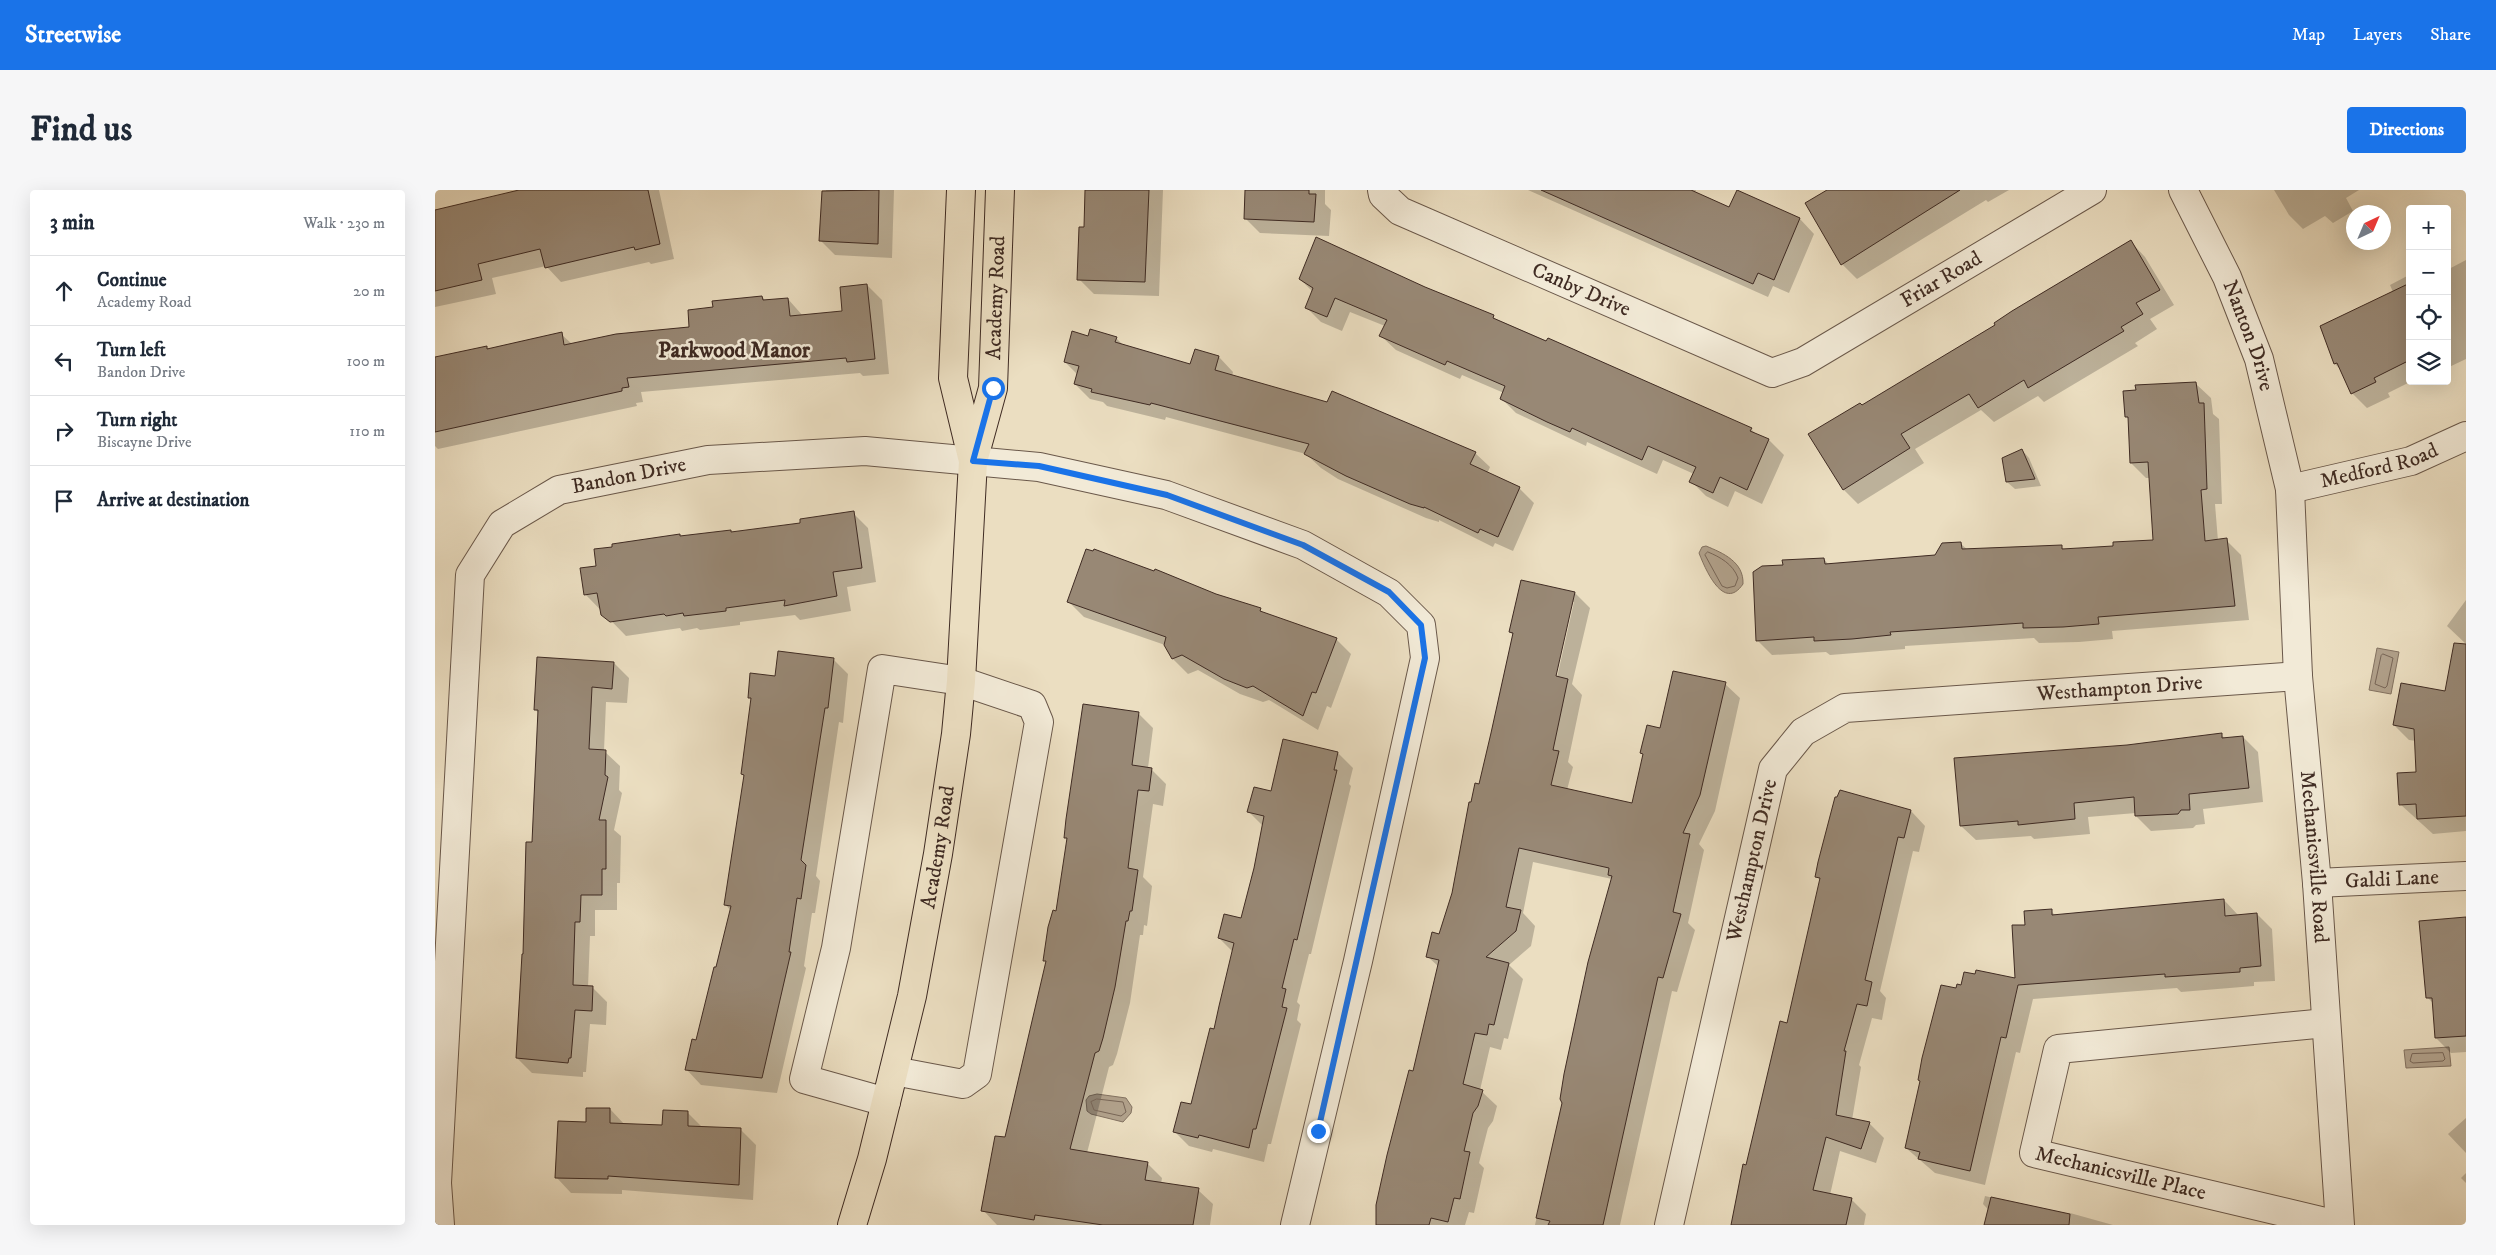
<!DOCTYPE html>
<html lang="en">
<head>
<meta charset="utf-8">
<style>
  body { margin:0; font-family:"IM FELL DW Pica",serif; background:#f6f6f7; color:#1f2937 }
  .controls { position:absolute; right:15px; top:15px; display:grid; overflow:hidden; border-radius:5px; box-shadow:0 5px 20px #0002 }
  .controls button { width:45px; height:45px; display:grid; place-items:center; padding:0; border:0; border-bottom:1px solid #e0e1e3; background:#fff; color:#1f2937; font:25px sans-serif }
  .compass { position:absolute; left:1911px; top:15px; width:45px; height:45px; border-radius:50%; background:#fff; box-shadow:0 5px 20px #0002; rotate:44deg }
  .stop { position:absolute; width:15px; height:15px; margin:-11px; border:4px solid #1a73e8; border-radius:50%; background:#fff }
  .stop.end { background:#1a73e8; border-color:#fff; box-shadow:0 1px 5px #0008 }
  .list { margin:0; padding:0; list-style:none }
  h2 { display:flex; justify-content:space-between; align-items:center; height:65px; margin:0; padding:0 20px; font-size:21px }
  h2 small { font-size:16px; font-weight:400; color:#747a83 }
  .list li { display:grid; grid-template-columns:32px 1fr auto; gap:15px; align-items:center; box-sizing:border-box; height:70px; padding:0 20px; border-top:1px solid #e0e1e3 }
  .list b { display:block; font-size:19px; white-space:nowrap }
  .list p { margin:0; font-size:16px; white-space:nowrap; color:#747a83 }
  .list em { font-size:16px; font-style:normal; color:#747a83 }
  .icon { flex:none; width:28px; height:28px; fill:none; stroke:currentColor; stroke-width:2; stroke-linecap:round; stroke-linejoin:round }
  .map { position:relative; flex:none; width:2031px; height:1035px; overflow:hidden; border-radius:5px }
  header { display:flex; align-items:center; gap:30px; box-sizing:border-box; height:70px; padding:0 25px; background:#1a73e8; color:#fff }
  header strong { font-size:24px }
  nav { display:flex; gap:28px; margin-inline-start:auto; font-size:18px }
  .intro { display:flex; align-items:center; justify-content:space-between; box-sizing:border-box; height:120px; padding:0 30px }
  h1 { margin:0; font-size:35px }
  .button { padding:12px 22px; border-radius:5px; background:#1a73e8; color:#fff; font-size:18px; font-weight:700 }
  main { display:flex; gap:30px; padding:0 30px }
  aside { flex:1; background:#fff; border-radius:5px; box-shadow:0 5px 20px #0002 }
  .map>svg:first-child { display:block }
</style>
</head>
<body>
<header>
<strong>Streetwise</strong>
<nav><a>Map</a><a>Layers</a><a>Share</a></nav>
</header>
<div class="intro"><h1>Find us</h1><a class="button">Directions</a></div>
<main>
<aside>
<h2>3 min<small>Walk · 230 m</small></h2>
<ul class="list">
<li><svg class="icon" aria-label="ahead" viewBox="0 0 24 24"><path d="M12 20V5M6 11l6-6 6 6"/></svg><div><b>Continue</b><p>Academy Road</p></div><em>20 m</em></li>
<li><svg class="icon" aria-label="left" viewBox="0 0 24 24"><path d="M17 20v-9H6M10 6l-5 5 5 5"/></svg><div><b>Turn left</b><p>Bandon Drive</p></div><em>100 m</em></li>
<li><svg class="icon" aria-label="right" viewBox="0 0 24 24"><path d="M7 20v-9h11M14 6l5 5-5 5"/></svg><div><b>Turn right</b><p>Biscayne Drive</p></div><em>110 m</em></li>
<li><svg class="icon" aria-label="arrive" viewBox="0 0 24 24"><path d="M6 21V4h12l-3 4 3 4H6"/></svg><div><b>Arrive at destination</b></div></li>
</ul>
</aside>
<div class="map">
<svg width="2031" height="1035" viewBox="0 0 2031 1035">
  <rect width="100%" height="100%" fill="#ebdec1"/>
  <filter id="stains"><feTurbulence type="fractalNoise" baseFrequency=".004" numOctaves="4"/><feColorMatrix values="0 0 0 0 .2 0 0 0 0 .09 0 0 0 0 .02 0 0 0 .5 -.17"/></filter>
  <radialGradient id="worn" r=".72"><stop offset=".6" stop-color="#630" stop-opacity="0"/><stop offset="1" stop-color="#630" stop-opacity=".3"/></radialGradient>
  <g fill="#b1a18b" stroke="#837261">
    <path d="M1271,356C1288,363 1309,372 1308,394C1289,422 1271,381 1264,363L1267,357Z"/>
    <path d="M1942,458L1964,462L1956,504L1934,500Z"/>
    <path d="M2014,857L2016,876L1971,878L1969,860Z"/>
    <path d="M662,904L691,908L697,917L696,923L688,932L656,924L652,921L651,910L654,906Z"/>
  </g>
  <g fill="#0003" fill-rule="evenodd">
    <path d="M93,0H224L239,69L216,74L214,72L126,92L111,76L57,88L61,104L0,117V20Z"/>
    <path d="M391,0H459L457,68L400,65L385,50Z"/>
    <path d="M651,0H728L724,106L659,104L644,89L650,39Z"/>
    <path d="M813,0H890V14L896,20L894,46L825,43L810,28Z"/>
    <path d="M1093,0H1261L1260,2L1295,19L1303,2L1365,29L1379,44L1354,103L1338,96L1333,107Z"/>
    <path d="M1393,0H1574L1553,12L1551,10L1422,89L1407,74Z"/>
    <path d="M1839,0H1924L1911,8L1918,21L1898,33L1890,26L1868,39L1854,25Z"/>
    <path d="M1696,52L1710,67L1739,115L1715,129L1722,139L1700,153L1703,156L1609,212L1603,206L1559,232L1546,220L1480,259L1489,273L1423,314L1409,300L1427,216Z"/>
    <path d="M2031,70V169L2012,178V80Z"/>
    <path d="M1974,85L1975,191H1977L1953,203L1955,207L1932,218L1917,203L1905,179L1900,174L1886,137L1958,102L1955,95Z"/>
    <path d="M865,89L989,98L1316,239L1323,246L1334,250L1349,265L1327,314L1300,301L1293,317L1271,306L1256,291L1259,284L1228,270L1222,284L1152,252L1151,256L1081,223L1066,208L1069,203L1027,185L1025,189L961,160L946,146L950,136L915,122L907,141L886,132L871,117L878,102Z"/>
    <path d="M432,95L447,110L454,184L428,186L425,183L206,202L208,212L201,213L202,216L3,259L0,256V185L52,158L54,160L126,144L137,154L256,138L279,119L327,107L331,111L353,109L368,126L408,122Z"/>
    <path d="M654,147L681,148L689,156L756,176L784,167L798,182L797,186L1040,263L1055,277L1052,284L1084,298L1099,313L1078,361L1060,353L1058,357L1004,330V332L991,328L903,289L886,278L871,264L731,227L730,230L672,216L668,212L655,209L640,194L643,185L630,172Z"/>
    <path d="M1761,194L1776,208L1778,224L1784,229L1787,314H1780L1783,351L1791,350L1806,365L1814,430L1677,441L1678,449L1644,452L1604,453L1599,448L1470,456V459L1395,465L1391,462L1337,465L1322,450L1349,376L1389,369L1394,375L1501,366L1526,354L1533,360L1626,357L1630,360L1680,358L1719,351L1715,288H1711L1696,273L1694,230L1691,226Z"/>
    <path d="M1587,260L1594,268L1606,296L1580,299L1572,292Z"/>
    <path d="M418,323L433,338L441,392L412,397L416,421L365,430L360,425L305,432V435L265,440L262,438L247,441L245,438L191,446L150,404L162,377L244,345L247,347L296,341L298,344L367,334Z"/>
    <path d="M1140,403L1155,418L1137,494L1147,505L1133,572L1138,577L1132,600L1198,615L1226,540L1290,494L1305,508L1280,621L1264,654L1269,660L1253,733L1260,740L1242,802L1237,801L1185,1035H1100L1177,689L1098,672L1088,723L1100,736L1096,756L1074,775L1088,789L1073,849L1069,848L1066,860L1055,857L1045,900L1062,916L1058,931L1053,938L1044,973L1049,978L1039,1023L1034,1022L1030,1035H942L1004,777L992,766L1005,746L1018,703L1037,614L1045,596L1078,445L1075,442ZM1137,412H1139L1121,492H1118Z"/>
    <path d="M781,406L825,420L829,423L901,449L916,464L896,518L892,516L883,540L834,510L828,512L805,504L763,480L753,484L738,469L730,455L649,427L634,412Z"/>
    <path d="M2031,410V454L2012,436Z"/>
    <path d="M398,469L413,484L408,533L404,532L381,686L385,691L380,723H377L369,776L371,778L342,903L266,895L252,880L262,852L296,721L290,714L310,587L307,584L317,510L314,507L341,487Z"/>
    <path d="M179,473L194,488L192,513L171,512L169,561L185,576L184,600L187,603L179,640L186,646L185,693H182V720H160V746H155L153,797H157L172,812L171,835L155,834L151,882H148V887L97,883L82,868L98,654L104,524L100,519Z"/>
    <path d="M2031,495V641L1998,644L1965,614L1983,583L1981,551L1974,550L1959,535L2011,502Z"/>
    <path d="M703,523L718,538L713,578L716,579L731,594L728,616L718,614L708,687L717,696L712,736L709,735L708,745H705L695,813L682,864L678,875L674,877L652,963L712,973L727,988L726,994L763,1000L778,1014L775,1035H562L548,1020L571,949L612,773L610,770L622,722L633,650L630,647Z"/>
    <path d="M1786,545L1791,549L1808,547L1823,562L1828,612L1768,619L1770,634L1761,635L1758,638L1716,641L1701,626V623L1653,627L1655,644L1599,649L1596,646L1541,650L1526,636L1692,556Z"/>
    <path d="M849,551L903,563L918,578L914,594L916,596L876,764H874L862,812L865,815L862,830L866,834L836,954H833L829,972L778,959L777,962L754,956L739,941L757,916L780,841L798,762L784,748L807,730L820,678L828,636L814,622L837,603Z"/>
    <path d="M1476,621L1490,636L1484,662L1478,661L1445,801L1451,808L1447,830L1437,828L1424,875L1426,877L1417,930L1435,934L1449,948L1441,973L1405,961L1395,1005L1416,1009L1431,1024L1429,1035H1297L1353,834L1386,691L1381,686Z"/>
    <path d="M1789,710L1803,725L1822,724L1837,739L1840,791L1819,792V796L1746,802L1742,798L1598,809L1585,863L1581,862L1550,995L1500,983L1471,958L1522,800L1582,789L1591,736L1616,721L1621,726Z"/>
    <path d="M2031,728V862L2016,863L2001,848L1999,814L1993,808Z"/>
    <path d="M175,919L190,935L229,937L253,923L268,938L306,940L321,955L318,1010L187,1000V1004L136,1003L122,988Z"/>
    <path d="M2031,928V963L2013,944Z"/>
    <path d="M2031,983V993L2026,988Z"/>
    <path d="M1550,1006L1635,1026V1023L1678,1035H1574L1562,1029L1548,1014Z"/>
  </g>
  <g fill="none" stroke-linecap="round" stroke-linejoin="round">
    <g stroke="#786657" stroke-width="1">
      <path d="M1273,362C1285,367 1298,374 1303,388L1300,396L1292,398L1287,396L1270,365Z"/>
      <path d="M1948,464L1958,468L1952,496L1950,498L1940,494L1946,466Z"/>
      <path d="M2008,863L2010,869L2008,871L1978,873L1975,871L1977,864Z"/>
      <path d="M662,909L688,912L691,922L686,926L659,920L656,912Z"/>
    </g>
  </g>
  <g fill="#988875" stroke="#3f2b23">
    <path d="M84,0H213L225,54L200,60L199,57L110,78L105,59L43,74L47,90L0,101V20Z"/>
    <path d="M444,0L443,54L384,51L387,1Z"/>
    <path d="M650,0H714L710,92L642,90L644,37H649Z"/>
    <path d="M810,0H874V4H881L879,32L809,29Z"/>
    <path d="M1106,0H1256L1294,17L1302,0L1365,28L1339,90L1323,83L1318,94Z"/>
    <path d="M1392,0H1525L1406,75L1370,13Z"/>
    <path d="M881,47L990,97L1059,125L1058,128L1111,151L1113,148L1317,238L1315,241L1334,249L1312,300L1285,287L1278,303L1254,292L1261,277L1213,256L1207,270L1137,238L1135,242L1112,232L1065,209L1070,196L1012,171L1010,175L944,146L952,130L900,108L892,127L870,118L878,98L864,89Z"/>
    <path d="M1696,50L1725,100L1701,113L1708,124L1686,137L1689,141L1593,198L1589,190L1543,218L1534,204L1466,244L1475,258L1408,300L1373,244L1425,213L1427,215L1510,165L1560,135L1559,133L1577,121Z"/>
    <path d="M1975,93V170L1939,188L1941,192L1916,204L1902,173L1899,174L1885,136Z"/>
    <path d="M432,94L440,169L412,172L411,168L192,188L194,197L187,198V201L0,242V167L52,156V159L127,142L129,155L181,144L254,137L253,120L278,117L277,111L327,106L328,110L353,108L355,126L407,121L405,97Z"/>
    <path d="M655,139L682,147L680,152L755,174L760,159L784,166L780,180L892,212L897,201L1041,262L1035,274L1085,297L1063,347L1045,339L1043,343L989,317V318L975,314L911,286L869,264L874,254L716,213L715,215L656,202L657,199L639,194L644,176L629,172L637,141L653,146Z"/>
    <path d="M1761,192L1764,213H1769L1772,299L1766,300L1770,351L1792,348L1800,416L1663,427L1664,434L1628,437L1588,438V433L1455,442L1456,445L1417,449L1379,451V447L1321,451L1318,382L1327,376L1348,375L1347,370L1389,368L1390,374L1500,365L1507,353L1526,352L1527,359L1627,355V359L1678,356V352L1718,350L1713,272L1695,273L1693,227H1690L1688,201L1701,200L1700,195Z"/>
    <path d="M1587,259L1600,289L1571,292L1567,268Z"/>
    <path d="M419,321L427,378L398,382L402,406L349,416L350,410L291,418V421L249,426L248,423L231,426L229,424L175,432L166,425L162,403L149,405L145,378L161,376L159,359L177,357V354L245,344V346L296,340V342L365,333V329Z"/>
    <path d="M651,359L658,361L659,359L719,381L720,379L781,404L826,418L825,421L902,448L881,503L877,502L868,526L818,496L812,498L789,489L747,465L737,469L729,455L731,447L632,412Z"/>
    <path d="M1086,390L1140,402L1121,486L1133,489L1118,560L1124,561L1116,595L1197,613L1208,564L1205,563L1212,535L1225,538L1238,481L1291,492L1265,605L1248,643L1255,644L1238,722L1246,724L1228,788L1223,787L1168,1035H1113L1115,1031L1101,1028L1127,913L1125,909L1129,884L1153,772L1177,686L1173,685L1174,678L1084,658L1071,717L1086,720L1081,741L1051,767L1074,773L1059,835L1054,834L1052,845L1040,843L1028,894L1048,900L1043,916L1038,923L1029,961L1035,962L1025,1009L1019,1008L1013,1032L996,1028L994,1035H941V1015L952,965L974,880L978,881L1004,770L991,767L997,742L1004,744L1017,703L1034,612H1036L1040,593L1044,594L1056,543L1078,443L1074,442Z"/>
    <path d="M2019,453L2031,454V626L1982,629L1981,614L1964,615L1962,583L1981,582L1979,539L1958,535L1966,493L2010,501Z"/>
    <path d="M343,461L399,468L393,518H390L366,670L371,675L366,709L362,708L354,762H356L327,888L250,880L257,849L261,850L279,777H281L296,716L289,715L309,585L306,584L316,508H313L315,483L340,486Z"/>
    <path d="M102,467L179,472L177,499L157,497L154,559L171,560L170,585L173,587L164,630H171V679H167V705H146L145,732H140L138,795L158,796L157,821L140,820L136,868H134L133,873L81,868L87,764H88L91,652H97L103,520H99Z"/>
    <path d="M648,514L704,522L697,575L717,578L714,601L703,600L693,678L703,680L697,721H695L693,731H691L680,797L668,848L664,861L660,863L635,959L713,972L710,990L764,998L758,1035H668L600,1025L599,1030L546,1021L560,946L570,947L611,771H608L613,737L618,720L621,721L632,648H629L631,629Z"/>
    <path d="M1787,543V548L1808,546L1814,598L1754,604L1755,620H1746L1743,624L1700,626L1699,607L1639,613L1640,629L1583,635V631L1525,636L1519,568L1692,555Z"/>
    <path d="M848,549L903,562L899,580H902L862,750L859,749L847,798L851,799L847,817L852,818L821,939H818L814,958L764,945L763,948L738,942L746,912L756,914L775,838L779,839L784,816L799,753L783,748L789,724L806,728L819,678L829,626L812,622L819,597L836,601Z"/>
    <path d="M1405,600L1476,620L1469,648L1463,647L1430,790L1437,792L1432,816L1422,814L1409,861H1411L1401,925L1435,932L1426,959L1391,947L1378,1000L1417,1008L1411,1035H1296L1308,974L1311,975L1345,831L1352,833L1385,688L1380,687L1383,672L1400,607H1402Z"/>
    <path d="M1789,709L1790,726L1822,723L1826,776L1805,778V782L1730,787V784L1583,795L1571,848L1566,847L1535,981L1483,969L1485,962L1470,958L1485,891L1483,890L1487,868L1506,795L1521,798L1522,794L1526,795L1529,782L1540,784L1541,780L1580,788L1577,735H1590L1589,721L1617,719V725Z"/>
    <path d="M2031,727V846L2000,848L1997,808H1991L1984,731Z"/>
    <path d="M151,918H175V933L227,935L228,920L253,921V936L306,938L304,995L173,986V989L120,988L123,931L151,932Z"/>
    <path d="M1556,1007L1635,1024L1634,1035H1549Z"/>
  </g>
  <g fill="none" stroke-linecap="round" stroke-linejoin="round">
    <defs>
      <g id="minor">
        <path id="s1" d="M947,0L948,5L965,21L1337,183L1368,172L1657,0"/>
        <path id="s2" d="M1748,0L1792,87L1824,169L1855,299L1863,486L1882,693L1905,1035"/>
        <path id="s3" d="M1855,299L1976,271L2031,246"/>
        <path id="s4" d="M1882,693L2031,686"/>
        <path id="s5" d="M1891,833L1623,859L1599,963L1903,1035"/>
        <path d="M451,912L369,889L401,758L447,479L526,491L597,515L604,532L542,884L528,894L459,881"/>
        <path id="s6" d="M5,1035L2,993L35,385L67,334L124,300L273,270L430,261L604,277L731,305L868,355L954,403L986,435L990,468L923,771L860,1035"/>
        <path id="s7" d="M1234,1035L1338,579L1368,542L1410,518L1863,486"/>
      </g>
      <g id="major">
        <path d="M526,0L518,188L537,267"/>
        <path id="s8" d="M417,1035L437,969L477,806L503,664L521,544L526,491L538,271L558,198L565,0"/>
      </g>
    </defs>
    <use href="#minor" stroke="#6a584a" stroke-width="30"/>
    <use href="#major" stroke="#3f2b23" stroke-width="30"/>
    <use href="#minor" stroke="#f2ead7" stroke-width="28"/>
    <use href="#major" stroke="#ebdec1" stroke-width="28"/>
  </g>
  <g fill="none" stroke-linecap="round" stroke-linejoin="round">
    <path stroke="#1a73e8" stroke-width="6" d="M558,198L538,271L604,276L732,305L868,355L954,402L986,435L990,468L883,941"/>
  </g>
  <g text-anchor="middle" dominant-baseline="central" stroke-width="5" stroke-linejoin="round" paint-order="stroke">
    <g font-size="21" fill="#3f2b23" stroke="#f2ead7">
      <text stroke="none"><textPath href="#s1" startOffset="628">Friar Road</textPath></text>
      <text stroke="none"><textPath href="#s1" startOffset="226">Canby Drive</textPath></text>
      <text stroke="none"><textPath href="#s8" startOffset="942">Academy Road</textPath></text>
      <text stroke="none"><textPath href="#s2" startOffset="160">Nanton Drive</textPath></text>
      <text stroke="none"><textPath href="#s3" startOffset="92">Medford Road</textPath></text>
      <text stroke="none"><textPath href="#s6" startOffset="849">Bandon Drive</textPath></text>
      <text stroke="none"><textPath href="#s7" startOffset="839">Westhampton Drive</textPath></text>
      <text stroke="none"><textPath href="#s8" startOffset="388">Academy Road</textPath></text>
      <text stroke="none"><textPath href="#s2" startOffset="688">Mechanicsville Road</textPath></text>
      <text stroke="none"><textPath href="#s7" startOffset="374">Westhampton Drive</textPath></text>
      <text stroke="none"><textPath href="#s4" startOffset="75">Galdi Lane</textPath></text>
      <text stroke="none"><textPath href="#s5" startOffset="465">Mechanicsville Place</textPath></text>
    </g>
    <g font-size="22" font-weight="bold" fill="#3f2b23" stroke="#f2ead7">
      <text x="299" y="160">Parkwood Manor</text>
    </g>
  </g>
  <rect width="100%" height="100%" filter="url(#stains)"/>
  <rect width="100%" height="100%" fill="url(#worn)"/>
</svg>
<div class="controls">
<button>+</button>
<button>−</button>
<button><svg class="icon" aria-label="locate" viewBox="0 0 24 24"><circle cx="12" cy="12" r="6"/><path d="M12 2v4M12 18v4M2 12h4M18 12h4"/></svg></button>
<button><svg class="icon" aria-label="layers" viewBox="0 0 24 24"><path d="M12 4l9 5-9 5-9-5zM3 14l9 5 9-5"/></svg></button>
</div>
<svg class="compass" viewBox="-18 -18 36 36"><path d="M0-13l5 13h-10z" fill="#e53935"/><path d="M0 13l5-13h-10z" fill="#747a83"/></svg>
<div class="stop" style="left:558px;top:198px"></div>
<div class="stop end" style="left:883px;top:941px"></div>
</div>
</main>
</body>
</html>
